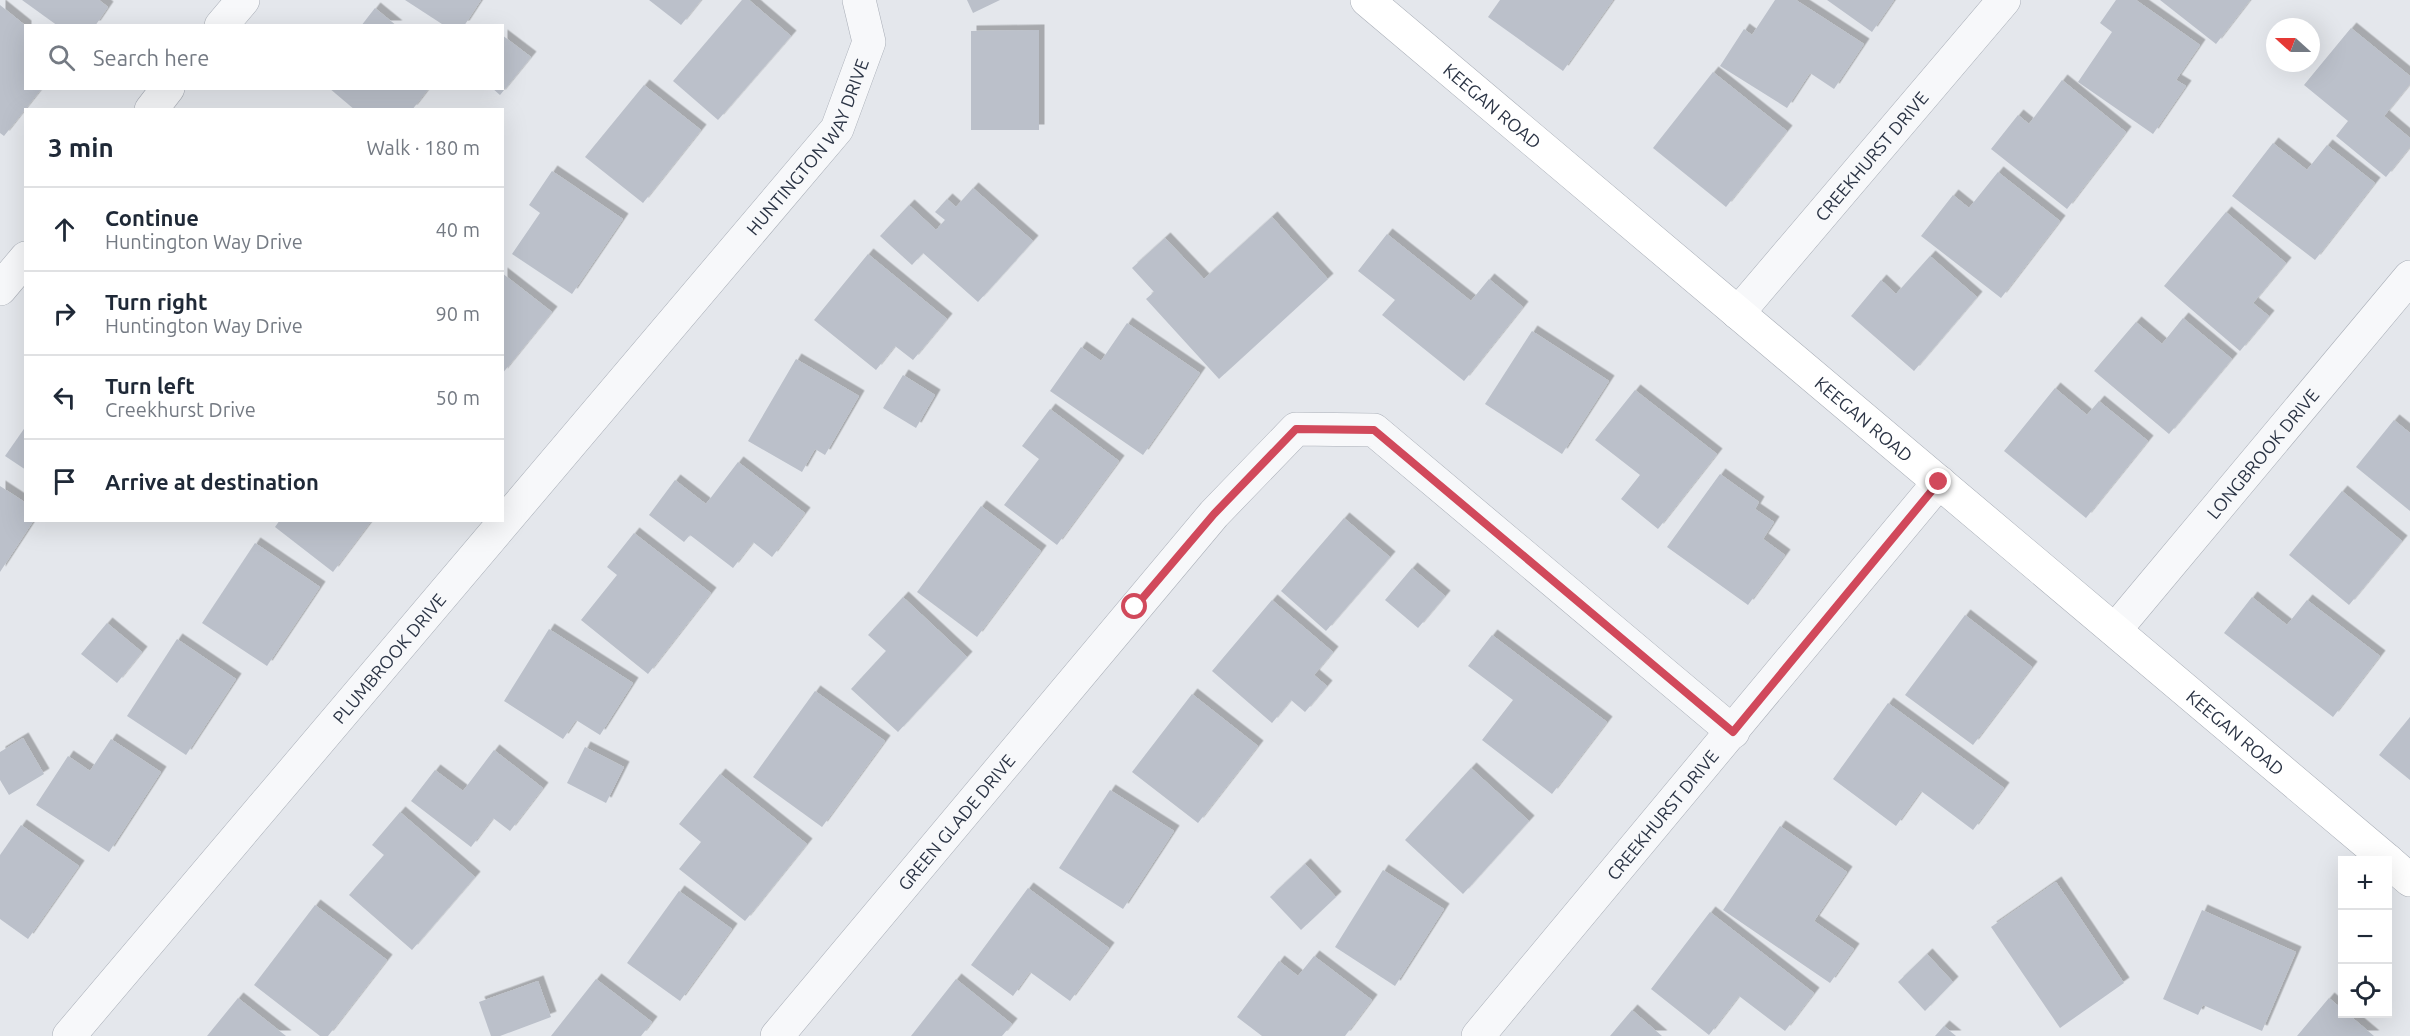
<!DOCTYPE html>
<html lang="en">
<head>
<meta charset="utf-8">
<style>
  body { margin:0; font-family:Ubuntu,sans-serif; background:#f6f6f7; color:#1f2937 }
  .controls { position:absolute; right:18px; bottom:18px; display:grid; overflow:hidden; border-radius:0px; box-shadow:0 6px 24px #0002 }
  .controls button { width:54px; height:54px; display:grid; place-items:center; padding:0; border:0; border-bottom:2px solid #e0e1e3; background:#fff; color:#1f2937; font:30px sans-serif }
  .compass { position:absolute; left:2266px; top:18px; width:54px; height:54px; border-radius:50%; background:#fff; box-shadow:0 6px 24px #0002; rotate:291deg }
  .stop { position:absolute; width:18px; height:18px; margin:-14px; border:4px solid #d1495b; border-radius:50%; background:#fff }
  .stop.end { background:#d1495b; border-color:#fff; box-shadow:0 2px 6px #0008 }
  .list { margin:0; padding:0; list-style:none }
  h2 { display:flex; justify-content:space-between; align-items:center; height:78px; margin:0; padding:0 24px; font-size:26px }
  h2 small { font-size:20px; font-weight:400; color:#747a83 }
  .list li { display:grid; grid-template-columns:39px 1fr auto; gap:18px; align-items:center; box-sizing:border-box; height:84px; padding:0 24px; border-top:2px solid #e0e1e3 }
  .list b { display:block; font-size:22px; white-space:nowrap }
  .list p { margin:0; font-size:20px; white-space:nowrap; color:#747a83 }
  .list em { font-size:20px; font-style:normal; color:#747a83 }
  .icon { flex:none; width:33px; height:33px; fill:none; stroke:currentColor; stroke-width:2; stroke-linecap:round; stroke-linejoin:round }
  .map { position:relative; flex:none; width:2410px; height:1036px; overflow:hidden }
  .search { position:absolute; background:#fff; box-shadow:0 6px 24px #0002; left:24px; top:24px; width:480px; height:66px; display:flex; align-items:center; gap:15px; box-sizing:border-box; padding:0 21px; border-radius:0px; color:#747a83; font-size:22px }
  .panel { position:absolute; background:#fff; box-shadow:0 6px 24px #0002; left:24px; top:108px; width:480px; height:414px; border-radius:0px }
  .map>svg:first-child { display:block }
</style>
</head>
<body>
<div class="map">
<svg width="2410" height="1036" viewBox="0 0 2410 1036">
  <defs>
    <filter id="shadow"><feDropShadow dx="5.5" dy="-5.5" stdDeviation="0" flood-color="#0004"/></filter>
  </defs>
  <rect width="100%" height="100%" fill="#e4e7ec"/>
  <g fill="#bbc0ca" filter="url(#shadow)">
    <path d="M22,0H99L108,7L95,26H58Z"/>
    <path d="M405,0H481L464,26H445Z"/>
    <path d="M649,0H701L681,25Z"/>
    <path d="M742,0H749L791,36L718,120L673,81Z"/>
    <path d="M967,0H1000L973,13Z"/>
    <path d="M1500,0H1613L1563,71L1488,17Z"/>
    <path d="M1775,0H1796L1864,44L1834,89L1810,73L1787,108L1720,66L1744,29L1752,35Z"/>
    <path d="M1827,0H1894L1872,32Z"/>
    <path d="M2116,0H2136L2200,45L2176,80L2186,86L2153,134L2078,82L2112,32L2100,23Z"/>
    <path d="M2160,0H2250L2216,44Z"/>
    <path d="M0,5L26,26V88H42L4,136L0,133Z"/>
    <path d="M375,8L397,26H361Z"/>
    <path d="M2351,28L2410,76V84L2384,116L2410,138V147L2386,177L2336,136L2348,121L2304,85Z"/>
    <path d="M1039,30V130H971V31Z"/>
    <path d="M502,35L531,57L500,95L492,88H502Z"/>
    <path d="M1713,72L1787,131L1726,207L1653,148Z"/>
    <path d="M2062,80L2126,132L2067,209L1991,149L2018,115L2029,124Z"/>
    <path d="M644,85L701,130L643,203L585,157Z"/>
    <path d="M329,88H429L412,110H355Z"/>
    <path d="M2273,143L2307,170L2327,145L2375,183L2315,260L2232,196Z"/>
    <path d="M552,171L623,219L572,294L512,254L540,213L529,205Z"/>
    <path d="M1998,172L2060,221L2001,298L1921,236L1953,195L1969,208Z"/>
    <path d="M973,188L1033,241L978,302L923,253L912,265L880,236L909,205L936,230L945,220L935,212L947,199L956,207Z"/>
    <path d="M2226,212L2286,263L2253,303L2269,316L2240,351L2164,286Z"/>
    <path d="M1272,217L1328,279L1219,379L1146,299L1154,292L1132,268L1165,238L1204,279Z"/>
    <path d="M1387,234L1471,301L1489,279L1523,307L1464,381L1382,315L1395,300L1358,271Z"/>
    <path d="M868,254L947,319L913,360L895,346L876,370L814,320Z"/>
    <path d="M1930,256L1977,297L1914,371L1851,316L1881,280L1896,294Z"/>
    <path d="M502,273L552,312L502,374Z"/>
    <path d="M2183,318L2232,359L2169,434L2094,371L2136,322L2162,344Z"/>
    <path d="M1127,323L1200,373L1143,455L1050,391L1081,347L1101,361Z"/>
    <path d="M1532,331L1609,381L1562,454L1485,404Z"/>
    <path d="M796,359L859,396L825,455L815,449L802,472L748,441Z"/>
    <path d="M903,375L935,395L916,428L883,408Z"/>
    <path d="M2055,388L2087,415L2099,401L2148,441L2086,518L2004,451Z"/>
    <path d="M1635,390L1717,454L1658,529L1621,499L1640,475L1595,440Z"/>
    <path d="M1050,409L1119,461L1057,545L1004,505L1039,459L1022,446Z"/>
    <path d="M2394,420L2410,433V511L2356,467Z"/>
    <path d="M26,426V470L5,456Z"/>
    <path d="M738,462L805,513L772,557L753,542L733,568L690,535L684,542L649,515L675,480L706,504Z"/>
    <path d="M1720,474L1759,502L1755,509L1774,522L1763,539L1785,555L1748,605L1667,547Z"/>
    <path d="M0,486L26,503V520H34L0,572Z"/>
    <path d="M2342,491L2402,541L2349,605L2289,555Z"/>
    <path d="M981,506L1041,551L977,637L917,592Z"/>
    <path d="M1344,518L1390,557L1326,631L1281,591Z"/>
    <path d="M280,520H372L333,572L275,527Z"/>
    <path d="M634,533L711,593L648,674L581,620L617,575L607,567Z"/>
    <path d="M255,543L320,587L267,666L202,623Z"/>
    <path d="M1412,568L1445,596L1418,628L1385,600Z"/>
    <path d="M903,597L967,657L898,732L851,689L886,651L868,635Z"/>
    <path d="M2252,597L2287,625L2307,600L2380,656L2333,717L2224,633Z"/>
    <path d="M1272,600L1333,652L1314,675L1327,686L1305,712L1291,700L1272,723L1212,671Z"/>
    <path d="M1965,615L2032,667L1973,745L1905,695Z"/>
    <path d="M107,623L142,652L117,683L81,654Z"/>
    <path d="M549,629L633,683L600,735L576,720L563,739L504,701Z"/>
    <path d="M1492,635L1607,722L1552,794L1482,740L1513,700L1468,666Z"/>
    <path d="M177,639L236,679L186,755L127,716Z"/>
    <path d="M815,691L885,741L822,827L753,777Z"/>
    <path d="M1192,694L1258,746L1198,823L1132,772Z"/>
    <path d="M1888,703L2004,788L1973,830L1921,791L1896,826L1833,779Z"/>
    <path d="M2410,717V780L2379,755Z"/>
    <path d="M23,738L44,774L9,795L0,780V752Z"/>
    <path d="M111,739L161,772L109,852L36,805L68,756L90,771Z"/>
    <path d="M585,747L624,767L606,803L567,783Z"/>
    <path d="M494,750L543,788L510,831L493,818L471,847L411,801L435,770L463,791Z"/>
    <path d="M1471,768L1529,821L1463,894L1405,840Z"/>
    <path d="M720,774L807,844L745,921L679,869L701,842L679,824Z"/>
    <path d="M1110,790L1174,831L1123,909L1059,868Z"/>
    <path d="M400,812L475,877L412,950L349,895L384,855L372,845Z"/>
    <path d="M21,825L79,866L28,939L0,919V855Z"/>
    <path d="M1780,826L1847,872L1814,921L1854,949L1830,983L1723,910Z"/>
    <path d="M1305,864L1336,897L1301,930L1270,897Z"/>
    <path d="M1383,870L1444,909L1395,986L1335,947Z"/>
    <path d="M2056,882L2124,983L2060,1028L1991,927Z"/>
    <path d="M1028,888L1109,948L1070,1001L1030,972L1013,996L971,965Z"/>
    <path d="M679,891L732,929L680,1001L627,963Z"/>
    <path d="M315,905L387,960L328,1036H320L254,985Z"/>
    <path d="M2202,910L2296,952L2262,1031L2203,1005L2198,1015L2163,999Z"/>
    <path d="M1710,912L1814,993L1785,1031L1739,996L1709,1035L1651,989Z"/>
    <path d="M1927,954L1953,982L1925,1011L1898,982Z"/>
    <path d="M1314,956L1372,1000L1345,1036H1262L1237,1017L1279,961L1298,976Z"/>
    <path d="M596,979L652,1022L641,1036H551Z"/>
    <path d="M956,979L1012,1024L1002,1036H911Z"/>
    <path d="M538,981L551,1017L500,1036H491L479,1002Z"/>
    <path d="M238,998L286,1036H207Z"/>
    <path d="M2329,998L2342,1009V1014H2348L2374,1036H2297Z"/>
    <path d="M1632,1010L1662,1036H1610Z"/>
    <path d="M1944,1026L1956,1036H1935Z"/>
  </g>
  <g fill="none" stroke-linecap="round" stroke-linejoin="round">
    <defs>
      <g id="street">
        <path d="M221,26L243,0"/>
        <path d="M151,110L168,88"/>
        <path d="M0,289L26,258"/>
        <path id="s1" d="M1738,313L2004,0"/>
        <path id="s2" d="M2115,630L2410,277"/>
        <path id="s3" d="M69,1036L837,129L869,42L859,0"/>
        <path id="s4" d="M777,1036L1214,514L1296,429L1374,430L1733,732"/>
        <path id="s5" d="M1478,1036L1939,482"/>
      </g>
      <g id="secondary">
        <path id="s6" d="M1367,0L2387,860"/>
        <path d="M2388,861L2410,880"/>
      </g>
    </defs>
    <use href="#street" stroke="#a9aeb7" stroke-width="34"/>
    <use href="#secondary" stroke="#a9aeb7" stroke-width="34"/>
    <use href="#street" stroke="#f7f8fa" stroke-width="33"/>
    <use href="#secondary" stroke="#fff" stroke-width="33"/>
  </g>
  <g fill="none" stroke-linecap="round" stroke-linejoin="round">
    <path stroke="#d1495b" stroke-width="8" d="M1135,607L1214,514L1296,429L1374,430L1733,732L1939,482"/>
  </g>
  <g text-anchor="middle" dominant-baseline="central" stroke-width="5" stroke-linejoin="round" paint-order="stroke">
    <g font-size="18" fill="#2b3445" stroke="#f4f6f9">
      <text stroke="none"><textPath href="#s6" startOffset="164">KEEGAN ROAD</textPath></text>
      <text stroke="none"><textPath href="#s3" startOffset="1158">HUNTINGTON WAY DRIVE</textPath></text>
      <text stroke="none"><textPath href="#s1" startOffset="206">CREEKHURST DRIVE</textPath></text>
      <text stroke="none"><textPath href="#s6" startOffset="650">KEEGAN ROAD</textPath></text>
      <text stroke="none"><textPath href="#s2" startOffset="230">LONGBROOK DRIVE</textPath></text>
      <text stroke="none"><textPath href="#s3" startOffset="495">PLUMBROOK DRIVE</textPath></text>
      <text stroke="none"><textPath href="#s6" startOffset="1136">KEEGAN ROAD</textPath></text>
      <text stroke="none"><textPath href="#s5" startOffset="288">CREEKHURST DRIVE</textPath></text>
      <text stroke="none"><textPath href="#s4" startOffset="279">GREEN GLADE DRIVE</textPath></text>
    </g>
  </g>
</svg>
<div class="controls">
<button>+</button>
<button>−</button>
<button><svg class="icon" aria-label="locate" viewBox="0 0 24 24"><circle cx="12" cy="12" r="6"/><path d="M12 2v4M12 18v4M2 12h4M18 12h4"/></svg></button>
</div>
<svg class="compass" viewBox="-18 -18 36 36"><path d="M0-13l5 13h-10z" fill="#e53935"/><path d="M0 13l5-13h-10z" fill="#747a83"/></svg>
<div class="stop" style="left:1135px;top:607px"></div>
<div class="stop end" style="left:1939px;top:482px"></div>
<div class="search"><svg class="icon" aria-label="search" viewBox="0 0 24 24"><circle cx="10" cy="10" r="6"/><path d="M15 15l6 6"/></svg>Search here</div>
<section class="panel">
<h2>3 min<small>Walk · 180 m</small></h2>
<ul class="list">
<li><svg class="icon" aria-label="ahead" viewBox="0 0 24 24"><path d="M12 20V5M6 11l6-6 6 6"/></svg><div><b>Continue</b><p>Huntington Way Drive</p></div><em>40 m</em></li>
<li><svg class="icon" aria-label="right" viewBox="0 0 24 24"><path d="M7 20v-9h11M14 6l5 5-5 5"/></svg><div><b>Turn right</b><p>Huntington Way Drive</p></div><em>90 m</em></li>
<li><svg class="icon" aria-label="left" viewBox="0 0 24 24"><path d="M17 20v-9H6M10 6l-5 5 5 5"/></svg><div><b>Turn left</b><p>Creekhurst Drive</p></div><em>50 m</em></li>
<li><svg class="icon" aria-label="arrive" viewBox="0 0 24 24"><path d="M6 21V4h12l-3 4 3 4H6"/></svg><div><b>Arrive at destination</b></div></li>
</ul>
</section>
</div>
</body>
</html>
